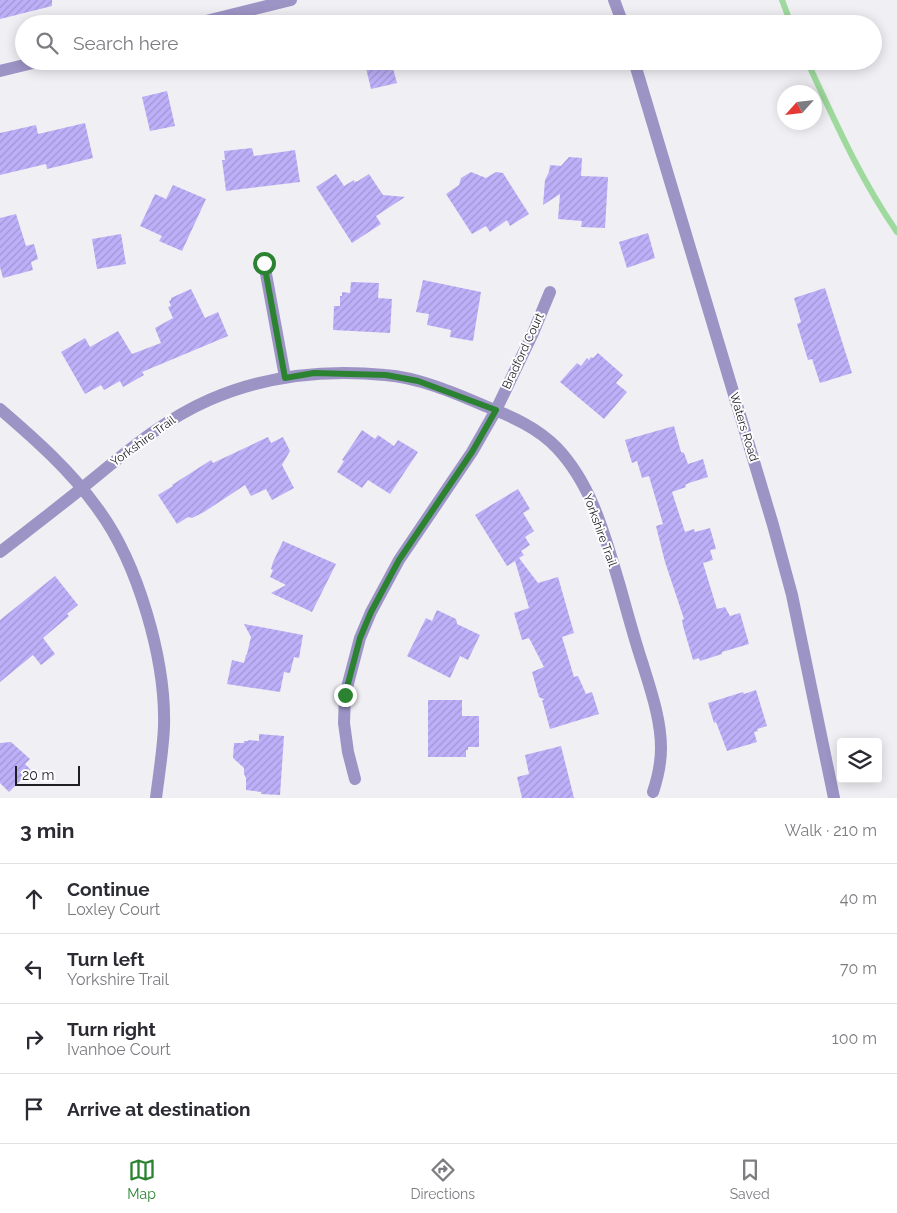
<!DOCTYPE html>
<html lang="en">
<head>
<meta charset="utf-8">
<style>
  body { margin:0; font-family:Raleway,sans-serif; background:#f7f7f7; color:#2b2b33 }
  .controls { position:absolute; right:15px; bottom:15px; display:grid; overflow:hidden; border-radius:5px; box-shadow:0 2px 12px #0003 }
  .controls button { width:45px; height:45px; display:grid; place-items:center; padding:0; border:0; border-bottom:1px solid #e1e1e2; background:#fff; color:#2b2b33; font:25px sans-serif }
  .compass { position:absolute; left:777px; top:85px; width:45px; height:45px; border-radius:50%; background:#fff; box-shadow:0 2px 12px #0003; rotate:243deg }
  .scale { position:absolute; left:15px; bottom:12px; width:65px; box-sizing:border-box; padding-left:5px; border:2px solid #1f1f21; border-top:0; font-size:14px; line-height:18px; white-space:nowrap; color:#1f1f21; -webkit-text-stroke:4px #fdfdff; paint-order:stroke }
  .stop { position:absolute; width:15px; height:15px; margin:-11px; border:4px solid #2b8332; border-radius:50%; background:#fff }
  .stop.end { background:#2b8332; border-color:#fff; box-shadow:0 1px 5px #0008 }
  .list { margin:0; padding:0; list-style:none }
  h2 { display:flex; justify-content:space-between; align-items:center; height:65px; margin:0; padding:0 20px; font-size:21px }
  h2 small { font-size:16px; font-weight:400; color:#7c7c81 }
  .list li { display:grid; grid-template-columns:32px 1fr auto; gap:15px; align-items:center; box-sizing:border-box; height:70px; padding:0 20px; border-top:1px solid #e1e1e2 }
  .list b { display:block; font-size:19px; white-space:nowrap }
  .list p { margin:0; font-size:16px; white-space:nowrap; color:#7c7c81 }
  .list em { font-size:16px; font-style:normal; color:#7c7c81 }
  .icon { flex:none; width:28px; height:28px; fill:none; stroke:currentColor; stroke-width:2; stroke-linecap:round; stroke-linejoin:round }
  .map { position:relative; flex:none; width:897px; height:798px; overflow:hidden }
  .search { position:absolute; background:#fff; box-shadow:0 2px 12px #0003; left:15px; right:15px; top:15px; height:55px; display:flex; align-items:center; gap:12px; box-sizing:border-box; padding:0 18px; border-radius:28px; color:#7c7c81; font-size:19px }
  .sheet { height:345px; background:#fff }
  nav { display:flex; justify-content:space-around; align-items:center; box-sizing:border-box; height:70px; border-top:1px solid #e1e1e2; background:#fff; font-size:14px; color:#7c7c81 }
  nav a { display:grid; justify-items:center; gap:2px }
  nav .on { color:#2b8332 }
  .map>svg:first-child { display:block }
</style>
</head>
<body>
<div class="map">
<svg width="897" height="798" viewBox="0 0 897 798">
  <defs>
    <pattern id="building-hatch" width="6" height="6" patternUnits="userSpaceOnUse" patternTransform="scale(1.25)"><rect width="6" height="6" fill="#bdaff8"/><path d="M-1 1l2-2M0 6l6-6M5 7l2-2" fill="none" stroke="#a296d4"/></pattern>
  </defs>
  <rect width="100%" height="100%" fill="#f0eff4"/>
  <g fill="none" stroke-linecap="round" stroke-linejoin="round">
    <g stroke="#9eda9d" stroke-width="6">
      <path d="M782,0L791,24"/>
      <path d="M807,61C834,119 860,179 897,232"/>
    </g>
  </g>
  <g fill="url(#building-hatch)">
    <path d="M0,0H52V6L0,19Z"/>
    <path d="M376,61H391L397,83L371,89L365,64Z"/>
    <path d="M167,91L175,126L150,131L142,97Z"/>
    <path d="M85,123L93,158L47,169L46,164L0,175V133L36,125L38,134Z"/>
    <path d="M252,148L254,156L295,150L300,182L226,191L222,160H225L224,151Z"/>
    <path d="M569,157L582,158L581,176L608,177L605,228L581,227L582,221L558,219L560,194L543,205L545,180L549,172L550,165L561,166Z"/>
    <path d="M471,172L486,178L496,172L503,173L529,214L510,226L507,220L490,232L486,226L472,234L446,194L459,185L461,178Z"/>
    <path d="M336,174L344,186L354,180V182L358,181L369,174L383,195L405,197L376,216L381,224L352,243L316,187Z"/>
    <path d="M173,185L206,199L182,251L159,241L162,236L140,226L155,194L166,199Z"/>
    <path d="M16,214L26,246L34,244L38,259L31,262L33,270L3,278L0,267V218Z"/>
    <path d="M648,233L655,258L627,268L619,242Z"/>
    <path d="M121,234L126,264L97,269L92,239Z"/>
    <path d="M423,280L481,292L473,341L450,337L451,330L427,325L429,314L416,312Z"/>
    <path d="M351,282L379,283L378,298L392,299L390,333L333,330L334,306H340V296H342V292L350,293Z"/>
    <path d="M825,288L852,373L820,383L812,359L808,360L797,324L801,322L794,298Z"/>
    <path d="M191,289L205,318L218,312L228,336L142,372L144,375L123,387L120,381L104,390L101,385L85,394L61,352L85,338L90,347L118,331L132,354L161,343L155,328L173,318L168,307L171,306L169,301L171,300V298Z"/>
    <path d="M598,353L623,375L616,383L627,392L604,419L560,382L577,363L581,366L587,358L589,360L591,357L593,358Z"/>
    <path d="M674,426L681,452L684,453L688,464L703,459L708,477L689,483L685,485L686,487L672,492L685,532L694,529L695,532L710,528L716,549L710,550L713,560L703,563L717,609L725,607L730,616L740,613L749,644L722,652V654L700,661L699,658L693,660L683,626L682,620L684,619L665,562L656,526L663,524L649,476L642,478L637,461L632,463L625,440Z"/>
    <path d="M362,430L375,439L378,435L394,446L398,440L418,452L390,494L368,480L362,488L337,472L344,461L342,460Z"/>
    <path d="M268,437L271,443L283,437L290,451L282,465L294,488L272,500L266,489L251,496L245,485L204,512L192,518L188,517L177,524L158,495L173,486L172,485L211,460L213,463Z"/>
    <path d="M518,489L530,509L523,513L534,531L525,537L530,545L521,551L524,555L519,558L538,583L558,577L574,633L562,637L574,677L578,676L586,694L592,692L599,714L550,729L542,700H545L539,697L532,672L544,667L529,638L522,640L514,613L529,608L515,561L507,566L475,515Z"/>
    <path d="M283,541L336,564L312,612L271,593L286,585L270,577L273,570L271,569L273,562Z"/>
    <path d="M55,576L78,605L67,614L69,616L43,638L55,654L41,665L33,655L0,682V620Z"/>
    <path d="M437,610L456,619L457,624L480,635L468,660L460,656L450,678L407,656L426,618L432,621Z"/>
    <path d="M244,624L303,635L299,658L294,657L290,673L284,672L280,692L227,684L232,660L244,663L246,655L247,654L251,637Z"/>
    <path d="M756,690L767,726L757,729L758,731L754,732L757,742L727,751L716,722L714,723L708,703L743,692L744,694Z"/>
    <path d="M428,700H462V716H479V747H468V750H466V757H428Z"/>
    <path d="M259,734L284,736L280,795L261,794V792L246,790V778L244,774V768L233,758L234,743H244V741H248L249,740L259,741Z"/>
    <path d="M11,742L30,759L25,764L31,770L9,792L0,783V743Z"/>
    <path d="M561,746L574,798H522L517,777L529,774L525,755Z"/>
  </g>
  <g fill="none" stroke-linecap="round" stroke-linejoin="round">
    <g stroke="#9d94c6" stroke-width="12">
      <path d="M264,263L285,377"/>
      <path d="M0,409C35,439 71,471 98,509C138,563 166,660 164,727C163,750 159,774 156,798"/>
      <path d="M0,552C27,531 55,510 82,488C123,455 161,421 209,400C264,376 325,369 385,375C417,377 455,393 485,406C511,416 538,428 557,448C592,485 605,536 619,583C627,611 634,638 643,665C651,691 661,720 661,748C661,763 658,777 653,792"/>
      <path d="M355,779L348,752L344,723L345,695L360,638L371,612L399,560L472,452L496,410L533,333L550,292"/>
    </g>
    <g stroke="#9d94c6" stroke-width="12">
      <path d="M614,0L623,24"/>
      <path d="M194,24L291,0"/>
      <path d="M634,61L773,525L792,595L834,798"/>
      <path d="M0,71L41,61"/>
    </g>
  </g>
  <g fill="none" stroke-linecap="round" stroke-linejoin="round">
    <path stroke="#2b8332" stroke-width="6" d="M264,263L285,378L314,373L386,375L418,381L496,410L472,452L399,560L371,612L360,638L345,695"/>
  </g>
  <g text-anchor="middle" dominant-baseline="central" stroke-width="4" stroke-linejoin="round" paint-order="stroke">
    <g font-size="12" fill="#1f1f21" stroke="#fdfdff">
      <text transform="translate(523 351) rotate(-65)">Bradford Court</text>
      <text transform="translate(744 427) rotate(73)">Waters Road</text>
      <text transform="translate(143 441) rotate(-36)">Yorkshire Trail</text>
      <text transform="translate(600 530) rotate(70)">Yorkshire Trail</text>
    </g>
  </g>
</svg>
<div class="controls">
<button><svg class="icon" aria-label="layers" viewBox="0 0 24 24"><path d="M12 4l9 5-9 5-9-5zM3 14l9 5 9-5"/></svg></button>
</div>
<svg class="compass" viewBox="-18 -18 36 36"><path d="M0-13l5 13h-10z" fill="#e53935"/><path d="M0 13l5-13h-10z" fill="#7c7c81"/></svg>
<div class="scale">20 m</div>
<div class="stop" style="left:264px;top:263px"></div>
<div class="stop end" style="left:345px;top:695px"></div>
<div class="search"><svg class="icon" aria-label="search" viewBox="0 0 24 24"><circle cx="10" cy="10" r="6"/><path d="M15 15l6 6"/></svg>Search here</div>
</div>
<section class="sheet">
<h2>3 min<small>Walk · 210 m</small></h2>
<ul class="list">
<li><svg class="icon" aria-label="ahead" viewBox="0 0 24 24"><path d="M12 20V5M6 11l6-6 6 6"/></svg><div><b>Continue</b><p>Loxley Court</p></div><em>40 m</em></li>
<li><svg class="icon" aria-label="left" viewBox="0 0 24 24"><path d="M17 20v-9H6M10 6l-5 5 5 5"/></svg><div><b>Turn left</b><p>Yorkshire Trail</p></div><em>70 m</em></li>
<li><svg class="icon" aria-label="right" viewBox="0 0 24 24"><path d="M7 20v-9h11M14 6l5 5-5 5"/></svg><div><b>Turn right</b><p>Ivanhoe Court</p></div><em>100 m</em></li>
<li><svg class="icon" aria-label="arrive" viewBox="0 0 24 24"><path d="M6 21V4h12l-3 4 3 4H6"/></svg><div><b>Arrive at destination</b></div></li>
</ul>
</section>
<nav>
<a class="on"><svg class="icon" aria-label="map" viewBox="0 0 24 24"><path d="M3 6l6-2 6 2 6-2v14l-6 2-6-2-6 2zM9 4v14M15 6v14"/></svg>Map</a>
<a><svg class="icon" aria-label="directions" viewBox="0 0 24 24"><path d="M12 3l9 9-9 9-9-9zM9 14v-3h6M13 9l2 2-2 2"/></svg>Directions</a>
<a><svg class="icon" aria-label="saved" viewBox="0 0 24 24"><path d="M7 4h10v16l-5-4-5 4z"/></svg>Saved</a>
</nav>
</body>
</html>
